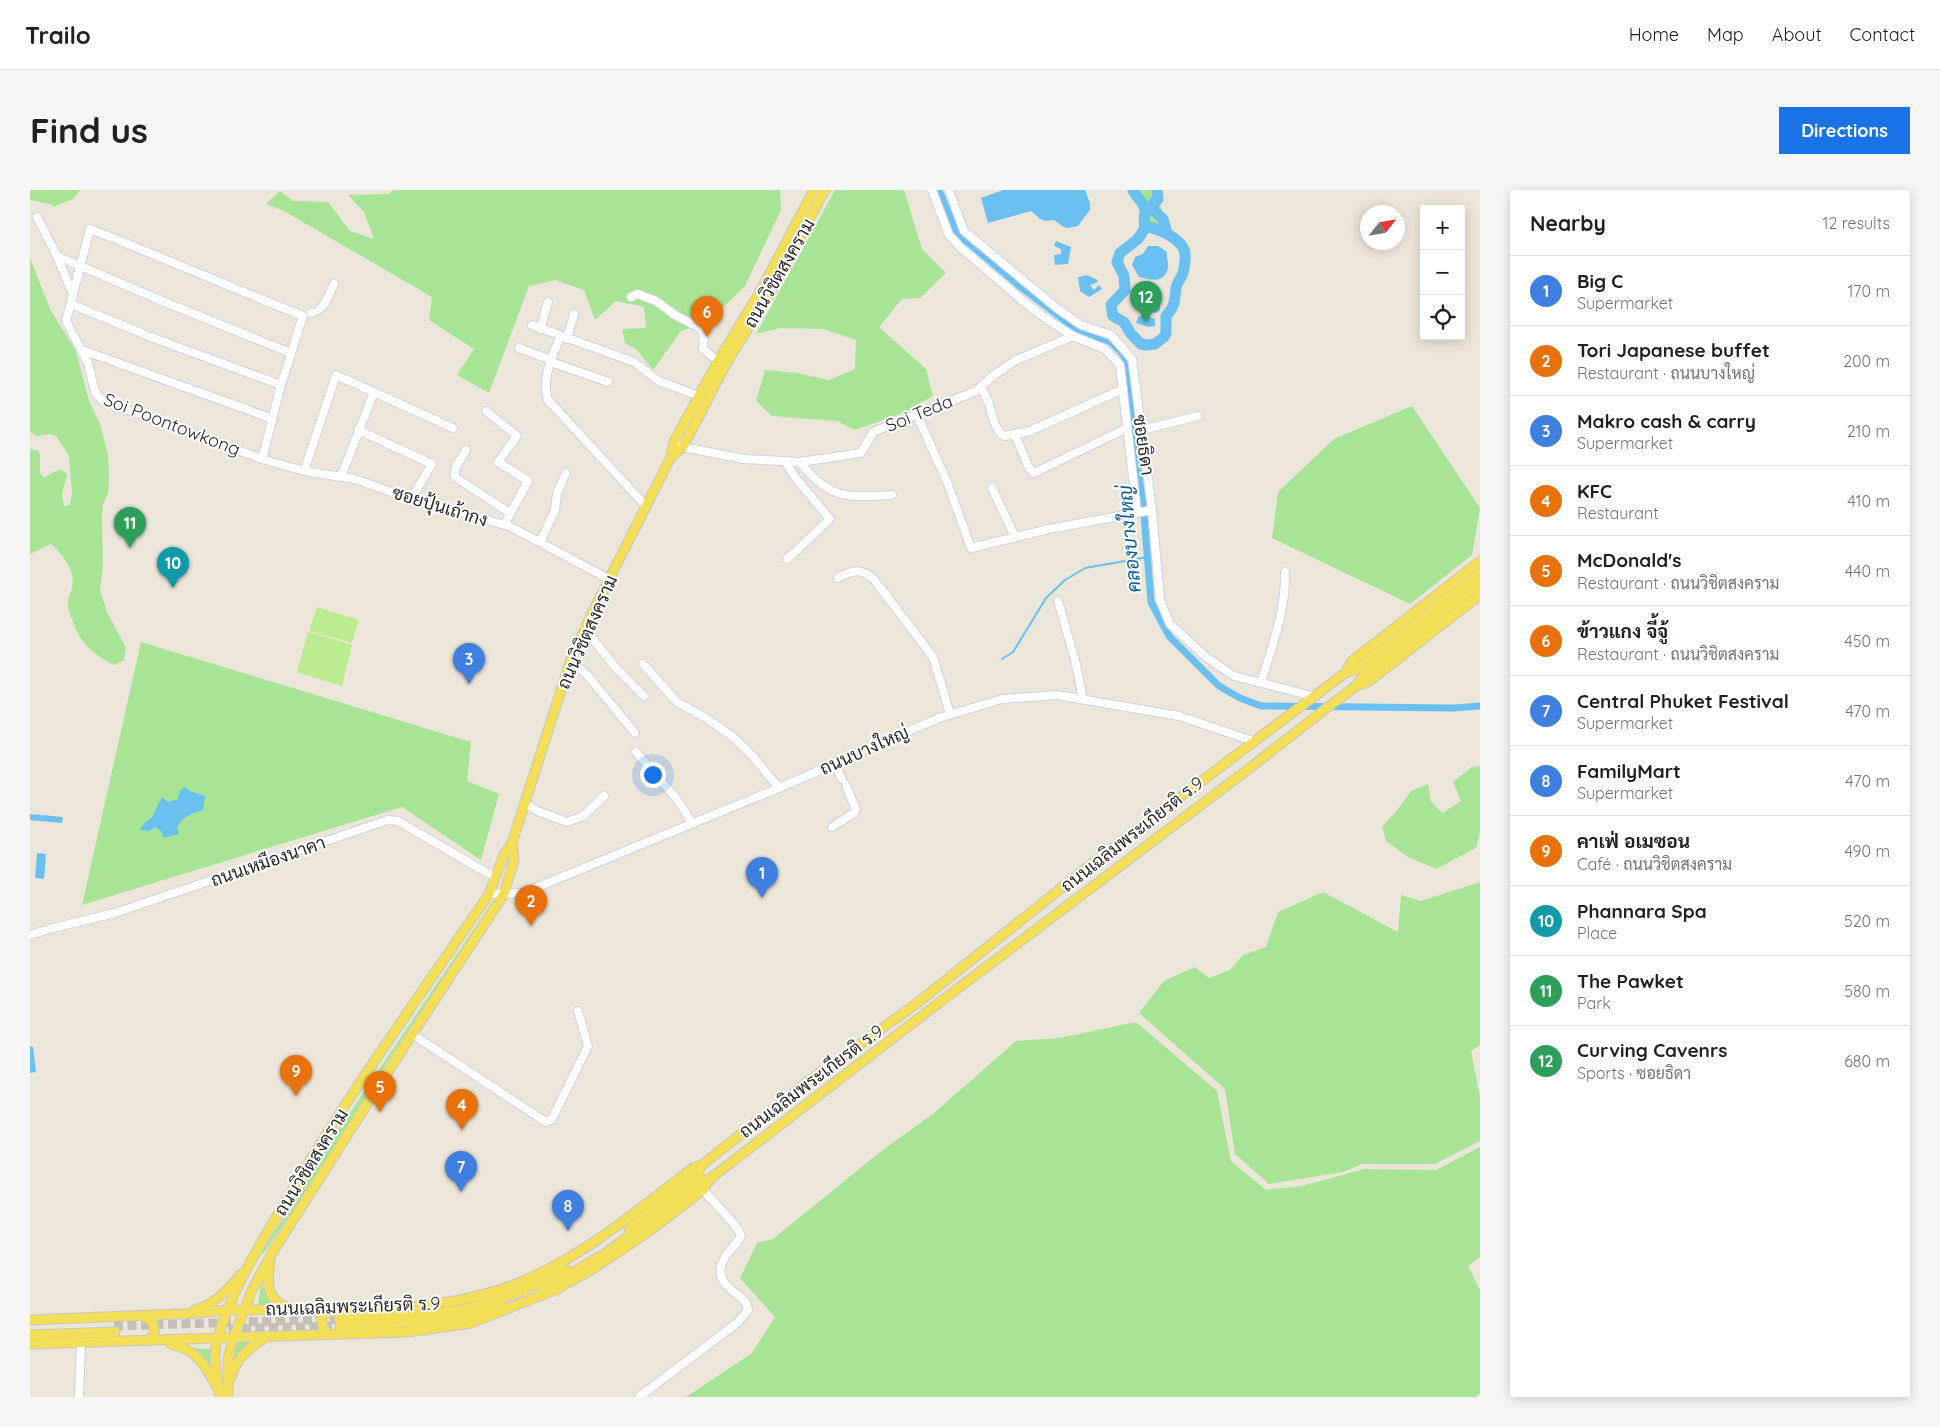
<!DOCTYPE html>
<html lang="en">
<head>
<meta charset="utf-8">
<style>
  body { margin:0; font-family:Quicksand,Sarabun,sans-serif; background:#f6f6f6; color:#202124 }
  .controls { position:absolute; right:15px; top:15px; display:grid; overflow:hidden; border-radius:0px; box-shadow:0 2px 12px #0003 }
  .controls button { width:45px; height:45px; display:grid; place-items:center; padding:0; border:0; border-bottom:1px solid #e0e0e0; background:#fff; color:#202124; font:25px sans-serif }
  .compass { position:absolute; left:1330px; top:15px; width:45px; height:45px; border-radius:50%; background:#fff; box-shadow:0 2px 12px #0003; rotate:59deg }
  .you { position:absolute; left:622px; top:584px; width:18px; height:18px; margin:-12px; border:4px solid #fff; border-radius:50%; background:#1a73e8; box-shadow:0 0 0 8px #1a73e833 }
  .badge { display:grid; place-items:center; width:32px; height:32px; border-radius:50%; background:#1a73e8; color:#fff; font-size:16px; font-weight:700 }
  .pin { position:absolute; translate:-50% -41px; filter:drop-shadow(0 1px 2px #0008) }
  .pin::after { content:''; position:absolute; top:26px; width:18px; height:15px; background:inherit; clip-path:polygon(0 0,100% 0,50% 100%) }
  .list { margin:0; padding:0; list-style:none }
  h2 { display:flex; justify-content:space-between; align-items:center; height:65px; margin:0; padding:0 20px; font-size:21px }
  h2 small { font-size:16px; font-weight:400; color:#757577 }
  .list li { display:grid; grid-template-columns:32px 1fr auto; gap:15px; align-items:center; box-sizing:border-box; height:70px; padding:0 20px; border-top:1px solid #e0e0e0 }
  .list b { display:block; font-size:19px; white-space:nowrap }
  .list p { margin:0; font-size:16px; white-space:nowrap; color:#757577 }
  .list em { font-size:16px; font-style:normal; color:#757577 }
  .icon { flex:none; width:28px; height:28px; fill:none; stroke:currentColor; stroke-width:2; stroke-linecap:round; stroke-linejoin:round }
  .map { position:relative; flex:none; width:1450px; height:1207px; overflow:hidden; border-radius:0px }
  header { display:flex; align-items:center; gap:30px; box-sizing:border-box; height:70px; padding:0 25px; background:#fff; border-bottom:1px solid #e0e0e0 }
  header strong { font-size:24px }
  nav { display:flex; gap:28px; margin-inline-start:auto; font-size:18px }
  .intro { display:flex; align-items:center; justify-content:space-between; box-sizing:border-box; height:120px; padding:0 30px }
  h1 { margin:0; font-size:35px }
  .button { padding:12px 22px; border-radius:0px; background:#1a73e8; color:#fff; font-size:18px; font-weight:700 }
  main { display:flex; gap:30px; padding:0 30px }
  aside { flex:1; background:#fff; border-radius:0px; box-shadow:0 2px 12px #0003 }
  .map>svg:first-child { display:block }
</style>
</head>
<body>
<header>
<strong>Trailo</strong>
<nav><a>Home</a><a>Map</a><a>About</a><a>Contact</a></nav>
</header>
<div class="intro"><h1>Find us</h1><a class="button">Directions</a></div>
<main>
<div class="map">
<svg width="1450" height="1207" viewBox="0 0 1450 1207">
  <rect width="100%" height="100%" fill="#ece6da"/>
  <g fill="#a8e495">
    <path d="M0,0H50L43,9L23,17V15L0,10Z"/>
    <path d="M362,0H750L751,20L715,96L678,132L651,141L623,180L607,160L595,153L592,139L616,138L614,117L586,111L565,130L554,100L525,90L499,96L459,203L427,185L444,159L399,130L402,107L254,21L236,14L250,1L263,11L298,12L320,41L344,49L334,22L318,5L360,4Z"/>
    <path d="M805,0H874L892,59L916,83L890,108L872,109L849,137L896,179L903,206L873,223L825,240L807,231L742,226L726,211L735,180L767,183L799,190L825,179L826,150L793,139L751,138L726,144Z"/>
    <path d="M1099,0H1133L1128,9C1132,16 1135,34 1137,43L1123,38H1115L1113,29L1115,20C1111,12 1103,10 1099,0Z"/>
    <path d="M0,68L20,119L46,161L59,211L70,234L78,265L79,289L78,303L73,314L72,326L73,376L70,401L78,424L96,458L94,470L84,475C64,465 50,453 43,432C40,424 37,417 38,409C39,405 41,402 42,398C46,381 33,365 21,354L0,364V259L7,260L10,264V283L14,288L26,281L32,280L37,284L32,304L34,316L40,315L42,304L39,266L26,246L19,244L7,246L0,242Z"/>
    <path d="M1382,216L1450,318L1442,365L1380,414L1242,348L1248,302L1304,249Z"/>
    <path d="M111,452L441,552L437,591L469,604L451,670L372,617L52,715Z"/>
    <path d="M1450,576V641L1446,658L1406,679L1378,667L1356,651L1352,637L1368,619L1381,601L1398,594L1401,611L1412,623L1431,611L1423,592L1442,577Z"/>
    <path d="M1450,692V855L1441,861L1450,907V951L1405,974H1332L1313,982L1239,994L1205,964L1195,899L1109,823L1134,791L1165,777L1179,788L1200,780L1213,765L1236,757L1248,722L1293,702L1368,742L1371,705L1391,711Z"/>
    <path d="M462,712L463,713L357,872L275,1003L233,1064L231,1063L307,942Z"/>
    <path d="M1106,832L1187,901L1201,971L1236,1000L1272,996L1334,979L1406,980L1450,957V1067L1438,1076L1450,1100V1203L1445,1207H656L722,1163L745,1127L710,1088L727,1053L743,1049L850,962L904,923L986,851L1029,848Z"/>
    <path d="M231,1092L238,1109L244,1115H228Z"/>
    <path d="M207,1152H219L203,1170Z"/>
    <path d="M158,1158L180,1159L181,1183Z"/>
  </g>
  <g fill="#bcec90">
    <path d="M287,417L329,430L322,453L279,441Z"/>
    <path d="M278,442L300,448L299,454L300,448L322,455L312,496L267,482Z"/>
  </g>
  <g fill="#6ac0f1">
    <path d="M973,0H1055L1060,13V20L1048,36L1038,38L1034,37L1024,30L1016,31L1010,29L1001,21L958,33L951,8Z"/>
    <path d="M1026,51L1041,57L1038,74L1025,75L1024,65L1031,64V59L1024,56Z"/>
    <path d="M1118,56H1128L1137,62C1136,67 1139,72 1138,78C1134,94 1121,90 1109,87L1102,75L1105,67L1113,64Z"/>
    <path d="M1057,85L1066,89L1068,92L1060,95L1064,100L1069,95L1072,99L1059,107L1050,101L1048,87Z"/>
    <path d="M1115,108L1127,109L1130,111V120L1126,123L1114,120Z"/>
    <path d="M1114,125L1125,129V136L1118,137L1106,133L1108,127Z"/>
    <path d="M155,597L160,601L175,606L173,620C161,624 153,626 147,637L149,644L133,648L132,642L125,637L119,641L110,640C112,634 117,632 122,627C126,621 128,613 132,607L138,612L148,609L150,600Z"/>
    <path d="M0,624L33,627L32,633L0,630Z"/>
    <path d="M7,663L16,664L14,689L5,688Z"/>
    <path d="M0,856L3,857L6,882L0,883Z"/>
  </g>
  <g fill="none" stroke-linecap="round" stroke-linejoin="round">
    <path stroke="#6ac0f1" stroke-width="2" d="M972,469L983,462L1016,408L1035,390L1055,378L1118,367"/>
    <path stroke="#6ac0f1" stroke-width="7" d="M909,0L927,43L992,98L1046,139L1081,152L1093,164L1098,175L1114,325L1121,412L1139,446L1189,496L1210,508L1231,516L1424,518L1450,516"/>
    <g stroke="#6ac0f1" stroke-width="11">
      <path d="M1103,0C1106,8 1115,12 1115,21C1115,28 1113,30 1115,38"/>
      <path d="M1127,0L1128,9L1124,13L1123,20L1133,29L1137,43"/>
      <path d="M1118,37C1130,39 1154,50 1155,64C1156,69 1154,78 1153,83C1151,89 1147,92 1146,98C1144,111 1146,115 1136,126V143L1134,147L1125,154L1116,155L1111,154L1101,144L1094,132L1083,126L1081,115L1095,100L1094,86L1087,72L1090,63L1108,49L1115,38Z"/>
    </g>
    <g stroke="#c5c0b7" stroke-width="9" stroke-dasharray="9 4.5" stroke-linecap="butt">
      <path d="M84,1136L309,1129"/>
      <path d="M185,1139L310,1136"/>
    </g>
    <defs>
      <g id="minor">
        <path d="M902,0L919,45L930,57L994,112L1018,130L1043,146L1075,159L1090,175L1107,322"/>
        <path d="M919,0L934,41L1028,119L1051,135L1081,145L1102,169L1122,320L1130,410L1140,434L1176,467L1204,486L1282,506"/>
        <path d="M7,27L27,66L43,105"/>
        <path d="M27,66L137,113L261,163"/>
        <path d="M601,107L608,104L626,111L645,125L670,138L674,144L673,159L688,171"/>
        <path d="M41,114L126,149L251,195"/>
        <path d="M281,123C294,122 299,104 304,94"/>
        <path d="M502,135L604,172L629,191L669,206"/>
        <path d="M510,139L518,112"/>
        <path d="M530,147C522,167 511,189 518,210L616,316"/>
        <path d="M537,149L544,124"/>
        <path d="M489,158L521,170"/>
        <path d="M52,160L243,229"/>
        <path d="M521,172L578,192"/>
        <path d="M950,198C963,209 960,240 975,246L1000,241L1093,199"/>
        <path d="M456,221L487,246L468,272L498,291L474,335"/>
        <path d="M887,225L918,294L941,358L1019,339L1122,320"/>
        <path d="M328,240L402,274L381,309"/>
        <path d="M1112,240L1168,226"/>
        <path d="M985,245L999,278L1004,283L1097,238"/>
        <path d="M644,252L653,257L714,269L770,272L831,263L843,242L946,201L963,186L986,170L1043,146"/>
        <path d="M436,260C432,268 422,278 425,287L480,323"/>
        <path d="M232,269L251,195L273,126C202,98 132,67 60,39L36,131L58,173L65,202L73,211L232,269L274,281L325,289L381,309L479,336L579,389"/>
        <path d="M755,271L765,287L800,329L757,369"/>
        <path d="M770,272C801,311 817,307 862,305"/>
        <path d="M274,281L306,185L423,238"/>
        <path d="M311,287L344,202"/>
        <path d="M962,298L985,347"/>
        <path d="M510,352L525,320L527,303L536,283"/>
        <path d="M808,388C824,379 834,378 846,392L903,467L920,524"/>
        <path d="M1028,411L1045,470L1053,509"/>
        <path d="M554,438L586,478L614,506"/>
        <path d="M541,469L558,486L605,543"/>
        <path d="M613,474L647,512L679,530L702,546L720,563L749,598"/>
        <path d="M1231,493C1242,456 1256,420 1255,382"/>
        <path d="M606,562L646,608L662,633"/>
        <path d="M804,573L812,589"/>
        <path d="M495,614L510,622L537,632L553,626L574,606"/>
        <path d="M802,637L824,623L826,620L816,595"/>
        <path d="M459,704L493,703L756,595L909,528L972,509L1027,505L1149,526L1223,551"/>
        <path d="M0,745L23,738L85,723L358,630L368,631L466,688"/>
        <path d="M382,844L516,932L522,929L558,856L548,821"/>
        <path d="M49,1207L51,1152"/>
        <path d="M609,1207L707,1133L718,1120L716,1112C699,1097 680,1089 697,1064C702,1058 708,1053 711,1045L705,1035L673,1000"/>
      </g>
      <g id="major">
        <path d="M641,267L653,257L697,172L739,105L795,0"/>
        <path d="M1315,483L1327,479L1450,383"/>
        <path d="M1326,496L1333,486L1450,393"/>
        <path d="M599,1039L667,985L672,975"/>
        <path d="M240,1070C237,1092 235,1111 260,1118"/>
        <path d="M513,1099L576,1063L672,991L681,988"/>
        <path d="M164,1120C184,1115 198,1100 211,1084"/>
        <path d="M112,1126C125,1129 130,1146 116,1151"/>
        <path d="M309,1129C352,1128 397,1127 440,1118C473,1110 506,1096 536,1080"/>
        <path d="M0,1130C49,1128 98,1126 147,1124C165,1124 182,1121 200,1120C296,1118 408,1129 498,1089C559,1062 610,1018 663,978L672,975L781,889L886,814L1059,676L1315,483L1322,471L1450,371"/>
        <path d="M310,1136L388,1132L441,1125L471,1116"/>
        <path d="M298,1144L293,1138L291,1127L302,1120"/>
        <path d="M0,1145L85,1142"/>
        <path d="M0,1154L377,1142L441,1133L525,1100L566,1077L621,1040L673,1000L681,988L906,815L1229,571L1294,520L1326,496L1338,492L1450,405"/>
        <path d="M141,1154C168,1160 174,1175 187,1197"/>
        <path d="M200,1189C208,1165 216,1161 236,1147"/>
        <path d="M190,1207C187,1189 182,1165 188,1147C202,1100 229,1056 254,1014C316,907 390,806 459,704L474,665L482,653L541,469L564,419L641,267L644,252L688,171L731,100L784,0"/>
        <path d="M198,1207V1168L204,1147L222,1100L242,1063L353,889L474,704L484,670L482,653"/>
      </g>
    </defs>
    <use href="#minor" stroke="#cfd1e2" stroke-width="10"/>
    <use href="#major" stroke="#c7c7c7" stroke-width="11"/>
    <use href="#minor" stroke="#fff" stroke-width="8"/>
    <use href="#major" stroke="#f3de57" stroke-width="9"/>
  </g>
  <g text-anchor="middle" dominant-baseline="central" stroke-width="4" stroke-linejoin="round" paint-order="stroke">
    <g font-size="18" fill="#292929" stroke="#fff">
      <text transform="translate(749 83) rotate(-60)">ถนนวิชิตสงคราม</text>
      <text transform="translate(889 223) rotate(-22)">Soi Teda</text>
      <text transform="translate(142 234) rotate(21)">Soi Poontowkong</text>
      <text transform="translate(1114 255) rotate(82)">ซอยธิดา</text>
      <text transform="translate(410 316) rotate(17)">ซอยปุ้นเถ้ากง</text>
      <text transform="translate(557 442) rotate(-66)">ถนนวิชิตสงคราม</text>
      <text transform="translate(834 560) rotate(-24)">ถนนบางใหญ่</text>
      <text transform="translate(1102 644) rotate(-38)">ถนนเฉลิมพระเกียรติ ร.9</text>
      <text transform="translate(238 671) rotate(-19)">ถนนเหมืองนาคา</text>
      <text transform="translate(781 891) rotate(-37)">ถนนเฉลิมพระเกียรติ ร.9</text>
      <text transform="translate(281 972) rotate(-58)">ถนนวิชิตสงคราม</text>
      <text transform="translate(323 1116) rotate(-2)">ถนนเฉลิมพระเกียรติ ร.9</text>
    </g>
    <g font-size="19" font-style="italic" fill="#0a5b9b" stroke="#fff">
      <text transform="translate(1099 349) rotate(-95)">คลองบางใหญ่</text>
    </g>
  </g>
</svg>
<div class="controls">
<button>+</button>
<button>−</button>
<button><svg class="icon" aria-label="locate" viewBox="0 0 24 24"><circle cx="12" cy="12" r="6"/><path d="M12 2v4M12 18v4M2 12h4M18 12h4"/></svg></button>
</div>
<svg class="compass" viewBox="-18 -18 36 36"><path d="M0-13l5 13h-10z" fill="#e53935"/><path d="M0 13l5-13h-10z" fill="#757577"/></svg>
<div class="you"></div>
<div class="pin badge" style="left:732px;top:708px;background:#3f7fe0">1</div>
<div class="pin badge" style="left:501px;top:736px;background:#e8710a">2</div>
<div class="pin badge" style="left:439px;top:494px;background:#3f7fe0">3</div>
<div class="pin badge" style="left:432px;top:940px;background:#e8710a">4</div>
<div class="pin badge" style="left:350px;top:922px;background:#e8710a">5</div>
<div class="pin badge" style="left:677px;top:147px;background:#e8710a">6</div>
<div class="pin badge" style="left:431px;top:1002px;background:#3f7fe0">7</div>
<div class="pin badge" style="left:538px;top:1041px;background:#3f7fe0">8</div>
<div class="pin badge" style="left:266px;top:906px;background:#e8710a">9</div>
<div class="pin badge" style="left:143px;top:398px;background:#0f9aa8">10</div>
<div class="pin badge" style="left:100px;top:358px;background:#2e9e5b">11</div>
<div class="pin badge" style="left:1116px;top:132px;background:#2e9e5b">12</div>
</div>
<aside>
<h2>Nearby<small>12 results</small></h2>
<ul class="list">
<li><span class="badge" style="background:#3f7fe0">1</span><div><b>Big C</b><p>Supermarket</p></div><em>170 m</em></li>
<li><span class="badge" style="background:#e8710a">2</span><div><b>Tori Japanese buffet</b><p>Restaurant · ถนนบางใหญ่</p></div><em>200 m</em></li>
<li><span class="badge" style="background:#3f7fe0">3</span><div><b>Makro cash &amp; carry</b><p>Supermarket</p></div><em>210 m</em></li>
<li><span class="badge" style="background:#e8710a">4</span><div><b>KFC</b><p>Restaurant</p></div><em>410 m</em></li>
<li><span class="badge" style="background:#e8710a">5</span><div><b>McDonald's</b><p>Restaurant · ถนนวิชิตสงคราม</p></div><em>440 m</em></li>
<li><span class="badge" style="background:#e8710a">6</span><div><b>ข้าวแกง จี้จู้</b><p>Restaurant · ถนนวิชิตสงคราม</p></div><em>450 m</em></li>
<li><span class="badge" style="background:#3f7fe0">7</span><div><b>Central Phuket Festival</b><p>Supermarket</p></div><em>470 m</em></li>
<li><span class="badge" style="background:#3f7fe0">8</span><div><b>FamilyMart</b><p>Supermarket</p></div><em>470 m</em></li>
<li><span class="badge" style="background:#e8710a">9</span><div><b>คาเฟ่ อเมซอน</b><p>Café · ถนนวิชิตสงคราม</p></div><em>490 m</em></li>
<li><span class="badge" style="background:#0f9aa8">10</span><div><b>Phannara Spa</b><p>Place</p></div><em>520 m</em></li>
<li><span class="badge" style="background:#2e9e5b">11</span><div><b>The Pawket</b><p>Park</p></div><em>580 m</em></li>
<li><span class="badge" style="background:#2e9e5b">12</span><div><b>Curving Cavenrs</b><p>Sports · ซอยธิดา</p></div><em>680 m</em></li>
</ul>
</aside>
</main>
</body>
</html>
